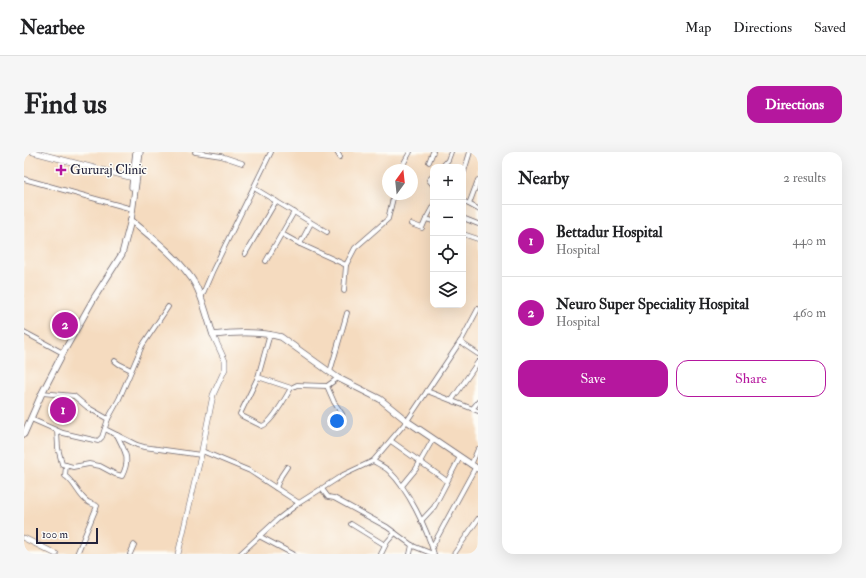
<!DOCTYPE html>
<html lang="en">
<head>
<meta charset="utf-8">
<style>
  body { margin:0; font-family:"IM FELL Double Pica",serif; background:#f6f6f6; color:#202124 }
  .controls { position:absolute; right:12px; top:12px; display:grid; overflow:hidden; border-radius:8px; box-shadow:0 4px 16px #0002 }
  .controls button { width:36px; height:36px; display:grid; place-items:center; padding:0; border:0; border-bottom:1px solid #e0e0e0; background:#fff; color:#202124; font:20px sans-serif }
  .compass { position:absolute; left:358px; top:12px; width:36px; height:36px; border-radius:50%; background:#fff; box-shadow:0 4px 16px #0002; rotate:15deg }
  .scale { position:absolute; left:12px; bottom:10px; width:62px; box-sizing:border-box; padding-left:4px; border:2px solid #22223b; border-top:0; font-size:11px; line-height:14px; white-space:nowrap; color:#22223b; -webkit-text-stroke:3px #fdfcf7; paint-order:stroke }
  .you { position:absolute; left:313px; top:269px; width:14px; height:14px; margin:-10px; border:3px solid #fff; border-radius:50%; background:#1a73e8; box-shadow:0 0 0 6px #1a73e833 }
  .badge { display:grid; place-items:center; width:26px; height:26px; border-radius:50%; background:#b5179e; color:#fff; font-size:13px; font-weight:700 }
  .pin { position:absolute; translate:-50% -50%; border:2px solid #fff; box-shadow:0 1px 4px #0006 }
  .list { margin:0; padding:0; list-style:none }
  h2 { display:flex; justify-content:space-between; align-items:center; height:52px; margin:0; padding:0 16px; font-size:17px }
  h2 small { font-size:13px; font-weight:400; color:#757577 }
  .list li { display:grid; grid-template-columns:26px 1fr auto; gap:12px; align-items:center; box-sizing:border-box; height:72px; padding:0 16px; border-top:1px solid #e0e0e0 }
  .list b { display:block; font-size:15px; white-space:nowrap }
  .list p { margin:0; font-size:13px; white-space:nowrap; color:#757577 }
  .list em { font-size:13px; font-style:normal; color:#757577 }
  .actions { display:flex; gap:8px; padding:12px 16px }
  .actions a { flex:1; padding:9px 0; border:1px solid #b5179e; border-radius:12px; text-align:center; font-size:14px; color:#b5179e }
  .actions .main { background:#b5179e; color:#fff }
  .icon { flex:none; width:22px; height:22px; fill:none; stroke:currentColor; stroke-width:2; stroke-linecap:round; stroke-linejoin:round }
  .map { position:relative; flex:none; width:454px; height:402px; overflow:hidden; border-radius:12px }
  header { display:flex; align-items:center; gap:24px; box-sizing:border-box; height:56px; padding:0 20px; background:#fff; border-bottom:1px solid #e0e0e0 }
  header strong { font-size:19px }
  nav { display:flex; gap:22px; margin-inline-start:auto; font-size:14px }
  .intro { display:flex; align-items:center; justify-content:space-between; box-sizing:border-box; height:96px; padding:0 24px }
  h1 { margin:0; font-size:28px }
  .button { padding:10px 18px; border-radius:12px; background:#b5179e; color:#fff; font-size:14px; font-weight:700 }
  main { display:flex; gap:24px; padding:0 24px }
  aside { flex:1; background:#fff; border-radius:12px; box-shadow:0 4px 16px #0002 }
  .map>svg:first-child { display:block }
</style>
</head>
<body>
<header>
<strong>Nearbee</strong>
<nav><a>Map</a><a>Directions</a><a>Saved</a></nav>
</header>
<div class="intro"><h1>Find us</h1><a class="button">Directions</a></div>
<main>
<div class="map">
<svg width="454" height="402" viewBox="0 0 454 402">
  <rect width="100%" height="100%" fill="#fdfcf7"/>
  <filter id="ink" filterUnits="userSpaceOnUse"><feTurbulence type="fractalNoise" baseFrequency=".025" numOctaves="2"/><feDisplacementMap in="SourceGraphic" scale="8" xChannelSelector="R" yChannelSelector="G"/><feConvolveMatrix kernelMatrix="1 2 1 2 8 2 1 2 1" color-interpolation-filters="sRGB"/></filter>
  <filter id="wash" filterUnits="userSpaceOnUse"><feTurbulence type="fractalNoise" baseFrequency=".012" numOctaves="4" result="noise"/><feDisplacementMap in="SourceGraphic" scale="16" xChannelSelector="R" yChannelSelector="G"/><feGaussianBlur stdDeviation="0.9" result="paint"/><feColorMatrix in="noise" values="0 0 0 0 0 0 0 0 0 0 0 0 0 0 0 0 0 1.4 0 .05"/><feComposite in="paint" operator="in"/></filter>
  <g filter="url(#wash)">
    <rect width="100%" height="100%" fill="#f5dbbf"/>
  </g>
  <g filter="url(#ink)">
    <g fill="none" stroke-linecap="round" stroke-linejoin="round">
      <defs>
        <g id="minor">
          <path d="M171,0L197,4L218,11"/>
          <path d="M313,0L316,5"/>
          <path d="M405,10L409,0"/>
          <path d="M418,15L424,8L427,0"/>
          <path d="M376,18L386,0"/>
          <path d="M439,23L446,0"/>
          <path d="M409,24L405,28L409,33"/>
          <path d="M0,27L108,57"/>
          <path d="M230,36L303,80"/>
          <path d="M439,49L454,57"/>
          <path d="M445,52L454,28"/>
          <path d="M409,54L402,67L409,69"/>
          <path d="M439,66L454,72"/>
          <path d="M387,72L398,76L402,67"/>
          <path d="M258,82L276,92L322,113"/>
          <path d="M439,82L454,87"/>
          <path d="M276,92L287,71"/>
          <path d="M221,102L252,49"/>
          <path d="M242,109L270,60"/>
          <path d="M320,139L322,113L331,96L364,67L370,42"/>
          <path d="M177,146L189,118L247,0"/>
          <path d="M0,180L39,201"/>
          <path d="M246,182L234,225L267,236L273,233L303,234L314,226"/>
          <path d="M436,190L454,202"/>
          <path d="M91,209L95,212L107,218"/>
          <path d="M306,220L323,161"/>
          <path d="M234,225L216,262L218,264L238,274C247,272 262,245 267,236"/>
          <path d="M303,234L310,250L318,262"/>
          <path d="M403,239L454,259"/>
          <path d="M18,241L50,244L63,255L84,267L95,247L118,194L144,155"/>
          <path d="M428,248L454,210"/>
          <path d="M449,256L454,250"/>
          <path d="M7,267L39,281L74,289L78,285L84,267"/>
          <path d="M81,277L113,293L120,295L177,303"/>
          <path d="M33,279L34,296L38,312L49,315L65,312L76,314L91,322L98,324C107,306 101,300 93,283"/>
          <path d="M367,289L423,329"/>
          <path d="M178,299L226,319L275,351"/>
          <path d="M349,309L383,269L438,187L454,157"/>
          <path d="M42,313L41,324C51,330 55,345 64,350C67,352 70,352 73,354L53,402"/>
          <path d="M447,313L454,297"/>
          <path d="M378,334L392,317L409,287"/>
          <path d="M252,336L257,324L263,315"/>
          <path d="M298,337L304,345L310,346L363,375L389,394L409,402"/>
          <path d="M397,369L410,355L436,305"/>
          <path d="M327,372L361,393"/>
          <path d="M235,384L269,402"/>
          <path d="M408,395L451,316"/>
          <path d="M106,402L110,393"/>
          <path d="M216,402L254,367L275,351L319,323L349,309C354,312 361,315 365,319C384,337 403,377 410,402"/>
          <path d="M357,402L363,390L371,381"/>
          <path d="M386,402L388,393"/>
          <path d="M430,402L454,367"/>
        </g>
        <g id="tertiary">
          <path d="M9,0L109,26"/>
          <path d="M0,386L32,402"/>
          <path d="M154,402L177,303L189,243L201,217V209L189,183"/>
        </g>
        <g id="secondary">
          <path d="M108,35L112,0"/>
          <path d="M107,68C127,85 150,102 165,123C177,137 183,165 189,183C211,180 235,179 257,185L314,226L356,247L383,269L454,317"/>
          <path d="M0,282L18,241L39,201L70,146L98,102L107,68L116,0"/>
        </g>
      </defs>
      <use href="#minor" stroke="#6c6369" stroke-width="5.5"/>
      <use href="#tertiary" stroke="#6c6369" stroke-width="6"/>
      <use href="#secondary" stroke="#6c6369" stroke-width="7"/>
      <use href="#minor" stroke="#fff" stroke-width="4"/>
      <use href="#tertiary" stroke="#fff" stroke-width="5"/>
      <use href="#secondary" stroke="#fff" stroke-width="5.5"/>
    </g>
  </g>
  <path fill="#b5179e" stroke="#fdfcf7" stroke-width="1.5" d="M35 12h4v4h4v4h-4v4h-4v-4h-4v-4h4z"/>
  <g text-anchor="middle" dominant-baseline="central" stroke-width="3" stroke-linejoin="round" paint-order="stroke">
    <g font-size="13" fill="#22223b" stroke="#fdfcf7" text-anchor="start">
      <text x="46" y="18">Gururaj Clinic</text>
    </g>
  </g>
</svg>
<div class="controls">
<button>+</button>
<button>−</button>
<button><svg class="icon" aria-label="locate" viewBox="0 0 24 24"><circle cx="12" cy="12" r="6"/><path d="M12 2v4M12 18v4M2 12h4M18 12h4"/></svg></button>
<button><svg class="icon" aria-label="layers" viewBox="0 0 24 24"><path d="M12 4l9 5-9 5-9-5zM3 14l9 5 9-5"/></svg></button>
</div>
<svg class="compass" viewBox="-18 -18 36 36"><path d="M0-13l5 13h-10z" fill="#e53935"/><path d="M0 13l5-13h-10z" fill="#757577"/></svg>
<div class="scale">100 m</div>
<div class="you"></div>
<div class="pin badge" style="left:39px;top:258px">1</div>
<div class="pin badge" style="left:41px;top:173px">2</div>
</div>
<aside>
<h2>Nearby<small>2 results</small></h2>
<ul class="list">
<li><span class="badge">1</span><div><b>Bettadur Hospital</b><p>Hospital</p></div><em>440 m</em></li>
<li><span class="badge">2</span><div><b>Neuro Super Speciality Hospital</b><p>Hospital</p></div><em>460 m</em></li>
</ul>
<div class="actions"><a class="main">Save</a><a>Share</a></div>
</aside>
</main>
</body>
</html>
